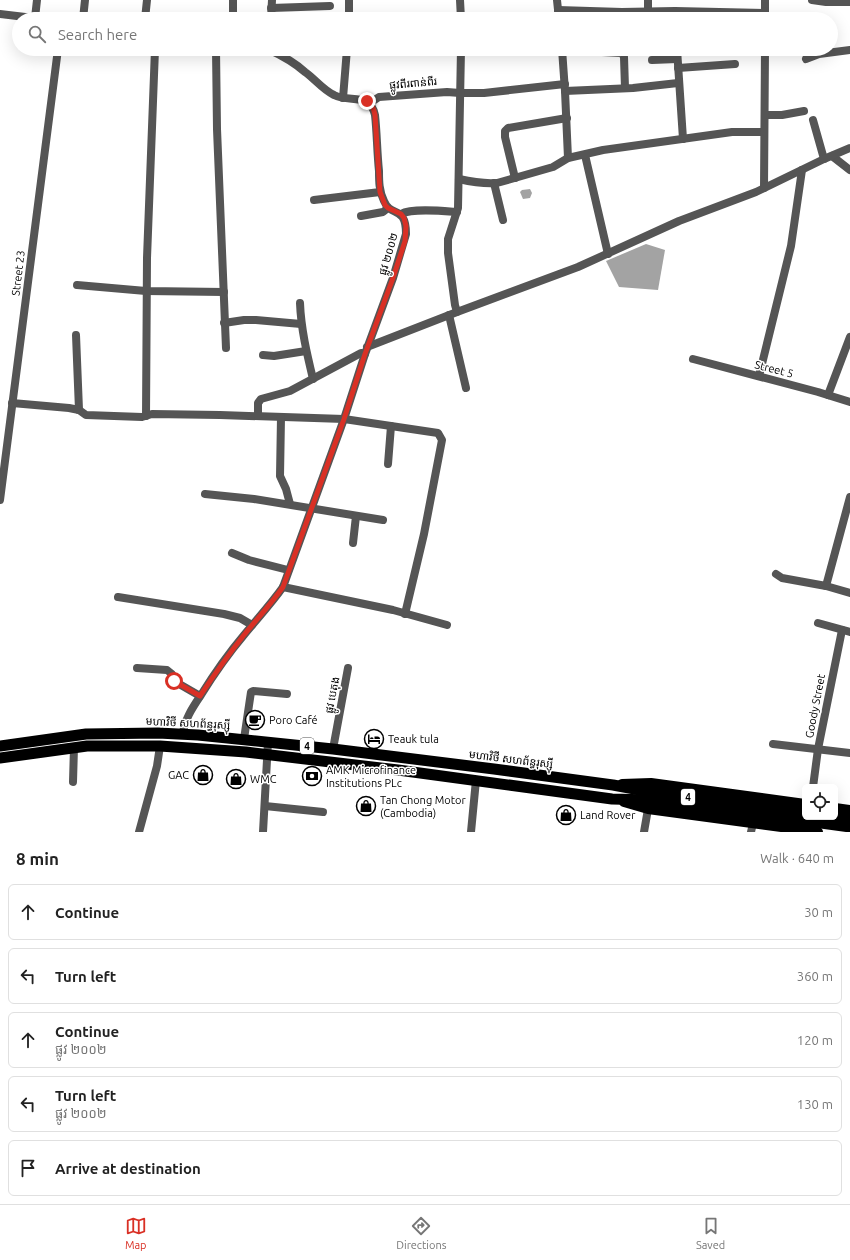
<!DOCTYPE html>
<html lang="en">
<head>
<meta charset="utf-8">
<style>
  body { margin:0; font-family:Ubuntu,"Noto Sans Khmer",sans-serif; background:#f2f2f2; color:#222 }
  .controls { position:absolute; right:12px; bottom:12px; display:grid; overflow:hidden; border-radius:6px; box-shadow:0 4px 16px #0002 }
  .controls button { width:36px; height:36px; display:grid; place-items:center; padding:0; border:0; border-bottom:1px solid #e0e0e0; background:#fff; color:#222; font:20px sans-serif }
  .stop { position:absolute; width:12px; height:12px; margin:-9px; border:3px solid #d93025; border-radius:50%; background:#fff }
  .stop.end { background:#d93025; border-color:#fff; box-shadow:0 1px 4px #0008 }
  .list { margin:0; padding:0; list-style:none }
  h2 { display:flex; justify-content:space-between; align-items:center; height:52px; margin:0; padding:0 16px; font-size:17px }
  h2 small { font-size:13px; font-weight:400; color:#767676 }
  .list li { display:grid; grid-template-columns:26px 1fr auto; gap:12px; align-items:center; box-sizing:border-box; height:56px; margin:0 8px 8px; padding:0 8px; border:1px solid #e0e0e0; border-radius:6px }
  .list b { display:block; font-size:15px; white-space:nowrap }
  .list p { margin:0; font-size:13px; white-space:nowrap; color:#767676 }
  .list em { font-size:13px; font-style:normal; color:#767676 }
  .icon { flex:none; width:22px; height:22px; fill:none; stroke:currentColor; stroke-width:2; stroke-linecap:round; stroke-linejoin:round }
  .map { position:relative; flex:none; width:850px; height:832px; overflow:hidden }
  .search { position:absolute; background:#fff; box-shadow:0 4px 16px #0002; left:12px; right:12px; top:12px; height:44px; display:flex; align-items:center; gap:10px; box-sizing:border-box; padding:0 14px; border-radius:22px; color:#767676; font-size:15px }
  .sheet { height:372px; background:#fff }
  nav { display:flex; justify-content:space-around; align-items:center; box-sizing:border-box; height:56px; border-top:1px solid #e0e0e0; background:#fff; font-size:11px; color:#767676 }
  nav a { display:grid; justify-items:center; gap:2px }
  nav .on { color:#d93025 }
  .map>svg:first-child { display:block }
</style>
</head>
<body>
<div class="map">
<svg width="850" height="832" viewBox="0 0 850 832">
  <rect width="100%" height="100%" fill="#fff"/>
  <g fill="#a3a3a3">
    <path d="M530,189L532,193L530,198L523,199L520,192L522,190Z"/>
    <path d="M646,244L665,250L658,290L619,287L606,261Z"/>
  </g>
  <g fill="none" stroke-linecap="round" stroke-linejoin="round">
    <g stroke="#555" stroke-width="8">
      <path d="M349,0V19"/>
      <path d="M460,0L461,19"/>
      <path d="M557,0L559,19"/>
      <path d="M765,0V19"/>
      <path d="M812,0L826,2H850"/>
      <path d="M271,8L330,6"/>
      <path d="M558,10L622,12L675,11L765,13"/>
      <path d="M648,11V0"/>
      <path d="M35,18L37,0"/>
      <path d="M83,19L85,0"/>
      <path d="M231,19L233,16V0"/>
      <path d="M271,19L272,0"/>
      <path d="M216,49L217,129L226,348"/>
      <path d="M562,49L565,91L568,158"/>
      <path d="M677,49L683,139"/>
      <path d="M562,50L622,53L624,57L625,88"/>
      <path d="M806,59L819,54L850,50"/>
      <path d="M652,60L677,59"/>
      <path d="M678,68L735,64"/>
      <path d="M565,91L633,88L678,83"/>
      <path d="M343,98L347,49"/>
      <path d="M370,103L379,97L447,92L460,93H484L565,84"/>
      <path d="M765,115H782L804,111"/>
      <path d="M813,120L824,159"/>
      <path d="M585,155L608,254"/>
      <path d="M832,156L850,170"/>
      <path d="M515,178L505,137V131L508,128L567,118"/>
      <path d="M459,179C472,182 484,184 497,183L553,167L568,158L603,150L732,132H764"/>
      <path d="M494,183L503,220"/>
      <path d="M764,188L765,49"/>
      <path d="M314,200L380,192"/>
      <path d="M401,214C412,208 443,211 457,212"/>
      <path d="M361,216L383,212L388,208"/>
      <path d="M77,285L146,291L224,292"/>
      <path d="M300,303C301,329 307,354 313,379"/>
      <path d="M457,312L455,305L448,253V239L458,208L461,49"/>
      <path d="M449,315L466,388"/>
      <path d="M224,323L244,320H256L301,324"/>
      <path d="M76,335L79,410"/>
      <path d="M263,355L274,356L306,351"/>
      <path d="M693,359L818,392L850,402"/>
      <path d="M759,376L791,246L802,170"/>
      <path d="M828,395L850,337"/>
      <path d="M12,403L69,408L79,410L86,415L142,417L152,414L220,415L344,419L438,433L442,440L424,534L405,614"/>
      <path d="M146,416L147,258L155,49"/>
      <path d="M258,416V403L261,399L290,391L361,353L365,354"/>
      <path d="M281,417L280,476L286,489L290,504"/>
      <path d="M388,464L391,426"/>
      <path d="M205,494L254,499L383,520"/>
      <path d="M0,500L58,49"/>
      <path d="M353,543L356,516"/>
      <path d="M232,553L249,560L288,570"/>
      <path d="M776,574L782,578L826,586L850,593"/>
      <path d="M826,586L850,497"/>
      <path d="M283,587L393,610L447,625"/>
      <path d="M118,597L224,614L240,618L252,625"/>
      <path d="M818,623L850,632"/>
      <path d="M137,668L167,670L172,674L174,681L200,696"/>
      <path d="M244,739L251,692L253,691L287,694"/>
      <path d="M773,744L850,753"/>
      <path d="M333,749L348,668"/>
      <path d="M73,782L74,747"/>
      <path d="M813,787L818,749L842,630"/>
      <path d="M265,806L323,812"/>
      <path d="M139,832L157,766L160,746"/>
      <path d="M263,832L268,742"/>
      <path d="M471,832L476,780"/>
      <path d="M644,832L648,809"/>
      <path d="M751,832L753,823"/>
    </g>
    <g stroke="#555" stroke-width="8">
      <path d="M0,14L42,19"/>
      <path d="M145,19L147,0"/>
      <path d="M367,347L457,312L578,267L679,221L756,192L824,159L850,148"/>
      <path d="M183,734C184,720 193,707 201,695C214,674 228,654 244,635C257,619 271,604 283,587L344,419L365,354L393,278L406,234C406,205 391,218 384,201C379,191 379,181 379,171C377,152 377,133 375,115C370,92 350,103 334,95C323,90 315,79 305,72C294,62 281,55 268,49"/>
    </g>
    <g stroke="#000" stroke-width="10">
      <path d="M622,784L651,783L805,804"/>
      <path d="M624,802L648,809L818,832"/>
      <path d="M835,808L850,810"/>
    </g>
    <g stroke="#000" stroke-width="11">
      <path d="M0,746L86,734L158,733L198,735L333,749L494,769L613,785L651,792L805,813"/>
      <path d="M0,758L87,746H160L246,752L398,770L612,799L651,800L850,827"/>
      <path d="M835,817L850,819"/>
    </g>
  </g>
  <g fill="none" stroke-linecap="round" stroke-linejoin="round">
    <path stroke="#d93025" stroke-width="5" d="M174,681L200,696C214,675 228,655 244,635C257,619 271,604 283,587L344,419L365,354L393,278L405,241L406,226L404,218L401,214L388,208L385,205L380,192L375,115C374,109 372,104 367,101"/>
  </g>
  <defs>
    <symbol id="cafe-ring" viewBox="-11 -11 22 22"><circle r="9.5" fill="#fff" stroke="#000" stroke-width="1.5"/><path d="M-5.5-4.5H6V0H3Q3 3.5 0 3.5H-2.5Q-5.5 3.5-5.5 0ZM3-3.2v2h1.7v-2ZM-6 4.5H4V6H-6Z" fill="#000"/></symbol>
    <symbol id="hotel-ring" viewBox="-11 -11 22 22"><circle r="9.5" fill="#fff" stroke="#000" stroke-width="1.5"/><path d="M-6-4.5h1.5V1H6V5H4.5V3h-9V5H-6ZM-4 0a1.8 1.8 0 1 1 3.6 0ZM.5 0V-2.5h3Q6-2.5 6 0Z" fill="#000"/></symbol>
    <symbol id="shop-ring" viewBox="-11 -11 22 22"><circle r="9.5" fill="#fff" stroke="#000" stroke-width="1.5"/><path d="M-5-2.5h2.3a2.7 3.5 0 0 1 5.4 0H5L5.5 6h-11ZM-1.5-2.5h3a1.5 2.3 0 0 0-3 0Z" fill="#000"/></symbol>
    <symbol id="bank-ring" viewBox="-11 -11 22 22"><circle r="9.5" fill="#fff" stroke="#000" stroke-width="1.5"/><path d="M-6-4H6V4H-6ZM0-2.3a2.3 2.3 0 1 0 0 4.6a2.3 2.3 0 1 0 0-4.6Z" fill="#000"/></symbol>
  </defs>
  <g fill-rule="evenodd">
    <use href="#cafe-ring" x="244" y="709" width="22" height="22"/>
    <use href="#hotel-ring" x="363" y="728" width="22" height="22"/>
    <use href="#shop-ring" x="192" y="764" width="22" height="22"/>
    <use href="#bank-ring" x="301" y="765" width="22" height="22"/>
    <use href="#shop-ring" x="225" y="768" width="22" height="22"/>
    <use href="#shop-ring" x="355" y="795" width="22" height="22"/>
    <use href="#shop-ring" x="555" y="804" width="22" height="22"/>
  </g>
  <g text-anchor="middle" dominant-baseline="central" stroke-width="3" stroke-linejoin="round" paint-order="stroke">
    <g fill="#fff" stroke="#4c4c4c" stroke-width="1">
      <rect x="300" y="738" width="14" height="16" rx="3"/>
      <rect x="681" y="789" width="14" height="16" rx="3"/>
    </g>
    <g font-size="10" font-weight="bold" fill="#000">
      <text x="307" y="746">4</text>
      <text x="688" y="797">4</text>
    </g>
    <g font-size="11" fill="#000" stroke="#fff">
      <text transform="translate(413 83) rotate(-5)">ផ្លូវពីរពាន់ពីរ</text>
      <text transform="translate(388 254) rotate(-74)">ផ្លូវ ២០០២</text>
      <text transform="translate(18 273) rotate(-83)">Street 23</text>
      <text transform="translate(774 369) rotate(14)">Street 5</text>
      <text transform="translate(332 695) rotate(-79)">ផ្លូវ បេតុង</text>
      <text transform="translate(815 706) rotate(-79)">Goody Street</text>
      <text transform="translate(188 723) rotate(3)">មហាវិថី សហព័ន្ធរុស្ស៊ី</text>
      <text transform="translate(511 759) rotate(7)">មហាវិថី សហព័ន្ធរុស្ស៊ី</text>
    </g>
    <g font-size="11" fill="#000" stroke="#fff" text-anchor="start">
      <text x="269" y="720">Poro Café</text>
      <text x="388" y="739">Teauk tula</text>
      <text x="326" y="770">AMK Microfinance<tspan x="326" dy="13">Institutions PLc</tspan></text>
      <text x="189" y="775" text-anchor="end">GAC</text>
      <text x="250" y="779">WMC</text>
      <text x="380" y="800">Tan Chong Motor<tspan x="380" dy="13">(Cambodia)</tspan></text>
      <text x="580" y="815">Land Rover</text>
    </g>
  </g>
</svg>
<div class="controls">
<button><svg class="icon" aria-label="locate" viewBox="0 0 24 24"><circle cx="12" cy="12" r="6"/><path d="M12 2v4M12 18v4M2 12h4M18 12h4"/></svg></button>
</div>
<div class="stop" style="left:174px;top:681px"></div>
<div class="stop end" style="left:367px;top:101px"></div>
<div class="search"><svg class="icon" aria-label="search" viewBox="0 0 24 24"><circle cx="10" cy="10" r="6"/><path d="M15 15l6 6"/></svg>Search here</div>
</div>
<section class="sheet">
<h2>8 min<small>Walk · 640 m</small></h2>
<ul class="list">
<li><svg class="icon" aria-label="ahead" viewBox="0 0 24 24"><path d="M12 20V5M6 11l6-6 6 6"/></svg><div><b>Continue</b></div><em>30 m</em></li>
<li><svg class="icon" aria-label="left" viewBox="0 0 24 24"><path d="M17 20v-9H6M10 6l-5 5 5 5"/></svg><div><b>Turn left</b></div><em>360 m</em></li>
<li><svg class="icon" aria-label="ahead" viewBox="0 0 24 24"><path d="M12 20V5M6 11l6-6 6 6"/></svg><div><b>Continue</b><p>ផ្លូវ ២០០២</p></div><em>120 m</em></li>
<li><svg class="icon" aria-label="left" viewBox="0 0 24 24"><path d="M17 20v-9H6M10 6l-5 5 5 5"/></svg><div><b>Turn left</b><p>ផ្លូវ ២០០២</p></div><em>130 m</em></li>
<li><svg class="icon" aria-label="arrive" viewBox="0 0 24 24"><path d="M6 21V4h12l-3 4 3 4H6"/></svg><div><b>Arrive at destination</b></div></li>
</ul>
</section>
<nav>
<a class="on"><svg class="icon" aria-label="map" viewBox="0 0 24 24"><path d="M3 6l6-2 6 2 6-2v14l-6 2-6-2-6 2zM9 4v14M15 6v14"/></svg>Map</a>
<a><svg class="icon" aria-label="directions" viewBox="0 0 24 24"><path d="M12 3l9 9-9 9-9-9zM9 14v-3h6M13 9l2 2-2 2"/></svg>Directions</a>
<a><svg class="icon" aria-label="saved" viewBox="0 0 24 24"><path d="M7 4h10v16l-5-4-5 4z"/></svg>Saved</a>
</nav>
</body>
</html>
